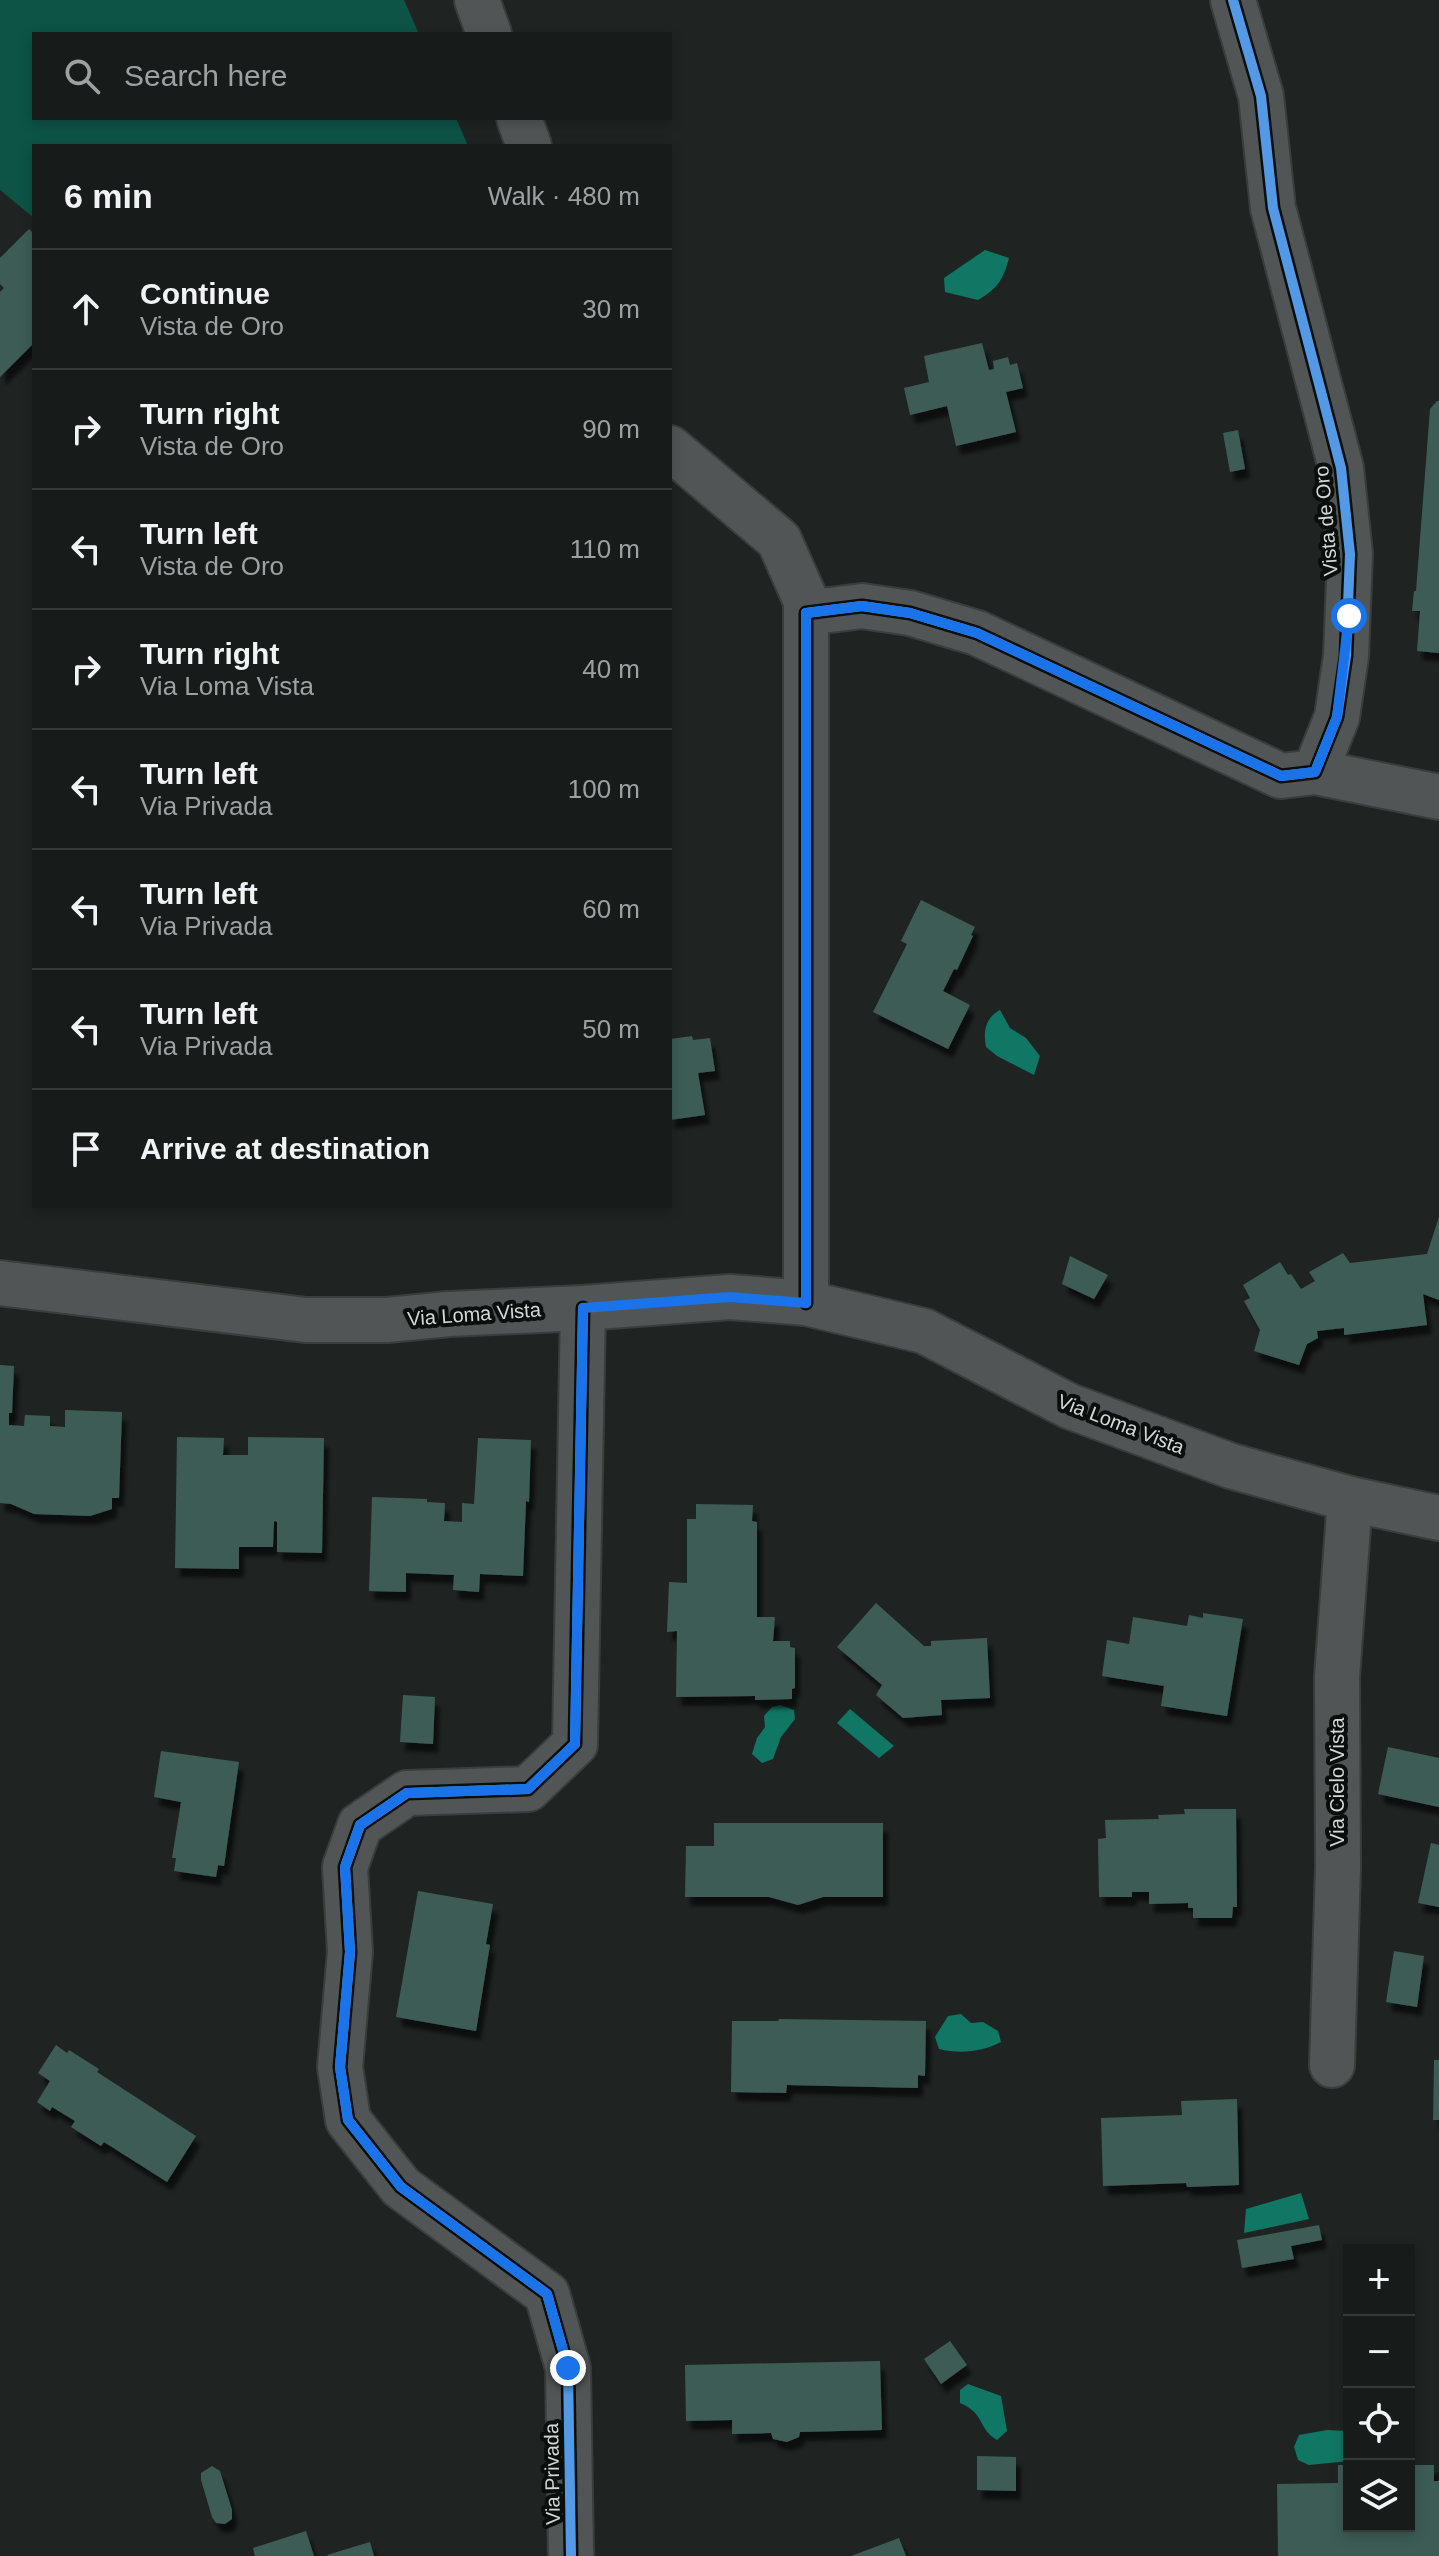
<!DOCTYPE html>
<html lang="en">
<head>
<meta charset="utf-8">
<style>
  body { margin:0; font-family:Arial,sans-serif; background:#202423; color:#f1f3f6 }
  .controls { position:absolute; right:24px; bottom:24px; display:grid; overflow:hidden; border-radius:0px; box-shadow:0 4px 12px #0003 }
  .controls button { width:72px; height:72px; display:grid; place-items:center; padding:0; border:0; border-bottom:2px solid #363939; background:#171b1a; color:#f1f3f6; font:40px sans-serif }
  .stop { position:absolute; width:24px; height:24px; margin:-18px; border:6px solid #1a73e8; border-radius:50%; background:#fff }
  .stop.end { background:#1a73e8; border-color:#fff; box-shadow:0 2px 8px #0008 }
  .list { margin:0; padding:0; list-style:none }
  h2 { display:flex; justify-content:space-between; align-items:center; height:104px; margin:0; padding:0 32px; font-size:34px }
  h2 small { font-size:26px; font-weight:400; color:#9ea1a2 }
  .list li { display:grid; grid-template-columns:52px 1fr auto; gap:24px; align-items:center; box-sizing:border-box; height:120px; padding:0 32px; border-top:2px solid #363939 }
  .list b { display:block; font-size:30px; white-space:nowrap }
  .list p { margin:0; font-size:26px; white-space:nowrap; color:#9ea1a2 }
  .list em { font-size:26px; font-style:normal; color:#9ea1a2 }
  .icon { flex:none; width:44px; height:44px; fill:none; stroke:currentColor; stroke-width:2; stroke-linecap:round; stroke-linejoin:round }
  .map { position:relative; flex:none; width:1439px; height:2556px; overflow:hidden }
  .search { position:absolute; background:#171b1a; box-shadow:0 4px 12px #0003; left:32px; top:32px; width:640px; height:88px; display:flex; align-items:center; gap:20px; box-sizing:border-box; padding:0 28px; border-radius:0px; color:#9ea1a2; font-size:30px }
  .panel { position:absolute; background:#171b1a; box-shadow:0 4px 12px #0003; left:32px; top:144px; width:640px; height:1064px; border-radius:0px }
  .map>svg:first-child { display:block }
</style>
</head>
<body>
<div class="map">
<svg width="1439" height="2556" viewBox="0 0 1439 2556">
  <defs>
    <filter id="shadow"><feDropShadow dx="5" dy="9" stdDeviation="2" flood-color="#0009"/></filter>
  </defs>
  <rect width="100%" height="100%" fill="#1f2423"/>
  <path fill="#0d5346" d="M0,0H404L419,34H34V118H456L468,146H34V218L0,190Z"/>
  <g fill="#0f7764">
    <path d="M985,250L1009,258C1003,280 998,288 978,300L945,292L944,278Z"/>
    <path d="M1000,1010L1010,1028L1026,1038L1040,1056L1034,1075L997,1056L986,1047C983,1032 985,1018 1000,1010Z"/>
    <path d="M780,1705L794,1710L795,1719L781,1737L773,1759L762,1763L752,1754L757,1738L765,1727L764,1716L772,1707Z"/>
    <path d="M850,1709L894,1746L879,1758L837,1723Z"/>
    <path d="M961,2014L971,2023L983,2022L998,2031L1001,2042C982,2052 960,2054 939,2049L935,2037L948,2016Z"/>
    <path d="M1301,2193L1309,2219L1244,2233L1246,2209Z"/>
    <path d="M968,2384L1001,2396L1007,2431L997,2440C977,2428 986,2414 960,2403V2390Z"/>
    <path d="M1327,2430L1349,2431V2461L1309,2465L1298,2460L1294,2447L1299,2435Z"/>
  </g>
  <g fill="#3e5c56" filter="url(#shadow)">
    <path d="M29,229L34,234V343L0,377V292L4,288L0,284V258Z"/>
    <path d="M982,343L989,370L994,369L993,361L1008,357L1010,365L1017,363L1023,388L1006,392L1016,432L956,446L947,406L910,415L904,388L929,382L924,356Z"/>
    <path d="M1437,401H1439V653L1417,651L1420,611H1412L1414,591H1416L1430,409Z"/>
    <path d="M1238,430L1245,469L1230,472L1223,433Z"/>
    <path d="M921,900L975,927L971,935L973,936L957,970L954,969L943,991L970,1005L948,1049L873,1012L907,944L901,941Z"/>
    <path d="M692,1036L693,1040L710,1038L715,1071L698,1073L705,1115L670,1120V1039Z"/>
    <path d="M1439,1217V1300L1423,1294L1427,1325L1344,1335V1328L1317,1331L1318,1338L1307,1344L1299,1365L1254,1351L1260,1330L1244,1301L1250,1298L1243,1285L1280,1262L1288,1275L1291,1274L1301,1289L1315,1281L1309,1272L1343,1253L1350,1263L1427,1254Z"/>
    <path d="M1070,1256L1108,1275L1094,1299L1062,1284Z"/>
    <path d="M0,1365L14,1366L12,1413H9V1425L24,1426L25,1415L50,1416V1426L65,1427V1410L122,1412L119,1498H112V1509L90,1516L34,1514L11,1504L0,1503Z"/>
    <path d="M177,1437L224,1438L223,1455H248V1437L324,1438L322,1553L277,1552V1522L274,1521L273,1547H239V1569L175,1568Z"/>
    <path d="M478,1438L531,1440L529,1502L526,1501L523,1576L480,1574L479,1592L453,1590L454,1575L406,1573V1592L369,1591L372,1497L427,1499V1502L445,1503L444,1521L462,1522V1503L474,1504Z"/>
    <path d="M696,1504L753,1505L752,1521L757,1522V1617H775L773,1641H790V1647L795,1648V1688L792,1689V1699L755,1700V1696L676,1697L677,1631L667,1632L669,1582L687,1583V1519H696Z"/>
    <path d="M876,1603L924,1646H931V1641L987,1638L990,1698L941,1700L942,1715L903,1718L876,1695L882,1685L837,1647Z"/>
    <path d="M1203,1613L1243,1619L1227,1716L1161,1706L1164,1686L1102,1676L1107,1640L1129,1644L1133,1617L1187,1626L1189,1615L1203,1618Z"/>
    <path d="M403,1695L435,1697L433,1744L400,1742Z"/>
    <path d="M1388,1747L1439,1758V1807L1378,1794Z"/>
    <path d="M161,1751L239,1762L224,1866L218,1865L216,1877L174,1871L176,1858H172L181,1802L154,1797Z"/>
    <path d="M1184,1809H1236L1237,1907H1233L1232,1918H1193V1908H1188V1903L1149,1904V1892H1132V1897H1099L1098,1839L1106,1838L1105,1820L1159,1819L1158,1815L1185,1814Z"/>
    <path d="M714,1823H883V1897H823L798,1905L769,1897H685L686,1846H714Z"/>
    <path d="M1431,1843L1439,1845V1907L1418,1903Z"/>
    <path d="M418,1891L493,1904L486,1944L490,1945L476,2031L396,2017Z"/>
    <path d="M1394,1951L1424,1956L1417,2007L1386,2002Z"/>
    <path d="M779,2019L926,2021L925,2076L918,2075V2088L787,2085L786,2093L731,2092L732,2021H778Z"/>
    <path d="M56,2045L67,2053L69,2050L99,2069L97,2072L196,2136L167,2182L104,2142L101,2146L71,2127L75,2121L52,2107L50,2111L37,2102L50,2081L38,2073Z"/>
    <path d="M1434,2060H1439V2120H1433Z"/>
    <path d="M1237,2099L1239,2185L1187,2187L1186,2183L1103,2186L1101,2118L1182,2115L1181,2101Z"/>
    <path d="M1319,2225L1322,2240L1291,2246L1294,2259L1242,2268L1237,2240Z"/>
    <path d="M950,2341L967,2365L941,2384L924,2359Z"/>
    <path d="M880,2361L882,2430L800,2432L799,2437L787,2442L773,2439L771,2433L732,2434V2420L686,2421L685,2365Z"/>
    <path d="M977,2456L1016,2457V2491L977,2490Z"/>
    <path d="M1338,2465H1349V2526H1409V2465H1434V2481H1439V2556H1278L1277,2484L1338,2483Z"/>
    <path d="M212,2466L220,2471L232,2510V2519L225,2524L216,2523L212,2517L201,2480V2473Z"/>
    <path d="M306,2531L314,2556H255L253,2548Z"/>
    <path d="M899,2538L906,2556H851Z"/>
    <path d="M370,2542L374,2556H328L327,2555Z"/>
  </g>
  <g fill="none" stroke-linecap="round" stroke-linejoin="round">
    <defs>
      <g id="minor">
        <path d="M477,0L489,34"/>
        <path d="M519,118L529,146"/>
        <path d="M670,448L779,540L806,601V613"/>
        <path d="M1315,772L1439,797"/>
        <path d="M0,1283L306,1320H387L449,1314L583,1308L730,1297L806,1303L924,1331L1069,1406L1231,1466L1350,1499L1439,1518"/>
        <path d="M806,1303V613L862,606L910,613L977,633L1281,776L1315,772L1337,717L1346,656L1350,554L1341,468L1273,208L1261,96L1233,0"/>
        <path d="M1332,2065L1338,1867L1337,1677L1350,1499"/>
        <path d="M571,2556L568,2368L547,2294L401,2187L348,2120L340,2067L350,1952L345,1867L360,1825L407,1793L528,1789L575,1744L583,1308"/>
      </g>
    </defs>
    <use href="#minor" stroke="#393e3c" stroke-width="48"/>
    <use href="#minor" stroke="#515555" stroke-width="44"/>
    <defs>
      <g id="cycleway">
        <path d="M806,1303V613L862,606L910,613L977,633L1281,776L1315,772L1337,717L1346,656L1350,554L1341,468L1273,208L1261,96L1233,0"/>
        <path d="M571,2556L568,2368L547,2294L401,2187L348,2120L340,2067L350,1952L345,1867L360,1825L407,1793L528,1789L575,1744L583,1308"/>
      </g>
    </defs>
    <use href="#cycleway" stroke="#0a0f0d" stroke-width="15"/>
    <use href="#cycleway" stroke="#5399e6" stroke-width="10"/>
  </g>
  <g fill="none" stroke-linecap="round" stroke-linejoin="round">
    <path stroke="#1a73e8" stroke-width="10" d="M568,2368L547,2294L401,2187L348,2120L340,2067L350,1952L345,1867L360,1825L407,1793L528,1789L575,1744L583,1308L730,1297L806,1303V613L862,606L910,613L977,633L1281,776L1315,772L1337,717L1349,616"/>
  </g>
  <g text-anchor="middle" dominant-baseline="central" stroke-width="8" stroke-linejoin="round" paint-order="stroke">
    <g font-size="20" fill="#d1d8d5" stroke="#0a0f0d">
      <text transform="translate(1326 521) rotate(-95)">Vista de Oro</text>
      <text transform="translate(474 1314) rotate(-4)">Via Loma Vista</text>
      <text transform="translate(1121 1424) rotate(21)">Via Loma Vista</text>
      <text transform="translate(1337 1782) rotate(-90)">Via Cielo Vista</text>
      <text transform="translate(552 2474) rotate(-91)">Via Privada</text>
    </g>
  </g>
</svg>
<div class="controls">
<button>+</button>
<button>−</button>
<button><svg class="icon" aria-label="locate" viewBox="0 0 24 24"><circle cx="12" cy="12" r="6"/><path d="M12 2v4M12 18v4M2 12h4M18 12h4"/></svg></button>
<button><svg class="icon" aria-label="layers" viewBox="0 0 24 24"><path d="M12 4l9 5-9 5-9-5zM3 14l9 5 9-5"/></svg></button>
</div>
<div class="stop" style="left:1349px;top:616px"></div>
<div class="stop end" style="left:568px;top:2368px"></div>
<div class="search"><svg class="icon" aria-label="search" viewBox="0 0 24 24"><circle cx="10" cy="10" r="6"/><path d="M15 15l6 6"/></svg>Search here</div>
<section class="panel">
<h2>6 min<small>Walk · 480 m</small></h2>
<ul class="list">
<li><svg class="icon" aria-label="ahead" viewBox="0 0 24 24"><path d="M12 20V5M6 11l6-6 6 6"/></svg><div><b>Continue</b><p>Vista de Oro</p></div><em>30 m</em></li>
<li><svg class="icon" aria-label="right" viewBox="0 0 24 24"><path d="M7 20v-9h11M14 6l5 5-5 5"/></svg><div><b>Turn right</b><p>Vista de Oro</p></div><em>90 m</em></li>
<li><svg class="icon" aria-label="left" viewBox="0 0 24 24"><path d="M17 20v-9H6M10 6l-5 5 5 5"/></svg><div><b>Turn left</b><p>Vista de Oro</p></div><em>110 m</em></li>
<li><svg class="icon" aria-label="right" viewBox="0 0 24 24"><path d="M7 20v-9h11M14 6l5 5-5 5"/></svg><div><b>Turn right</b><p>Via Loma Vista</p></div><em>40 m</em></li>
<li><svg class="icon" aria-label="left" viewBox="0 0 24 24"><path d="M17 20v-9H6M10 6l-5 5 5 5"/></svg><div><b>Turn left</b><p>Via Privada</p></div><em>100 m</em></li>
<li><svg class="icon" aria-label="left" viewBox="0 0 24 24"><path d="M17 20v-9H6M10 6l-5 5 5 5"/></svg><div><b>Turn left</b><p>Via Privada</p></div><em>60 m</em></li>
<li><svg class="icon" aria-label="left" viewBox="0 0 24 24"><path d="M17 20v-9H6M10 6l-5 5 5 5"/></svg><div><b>Turn left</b><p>Via Privada</p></div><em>50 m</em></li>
<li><svg class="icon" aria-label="arrive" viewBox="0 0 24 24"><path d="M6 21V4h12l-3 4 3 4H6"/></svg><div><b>Arrive at destination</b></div></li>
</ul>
</section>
</div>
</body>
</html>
